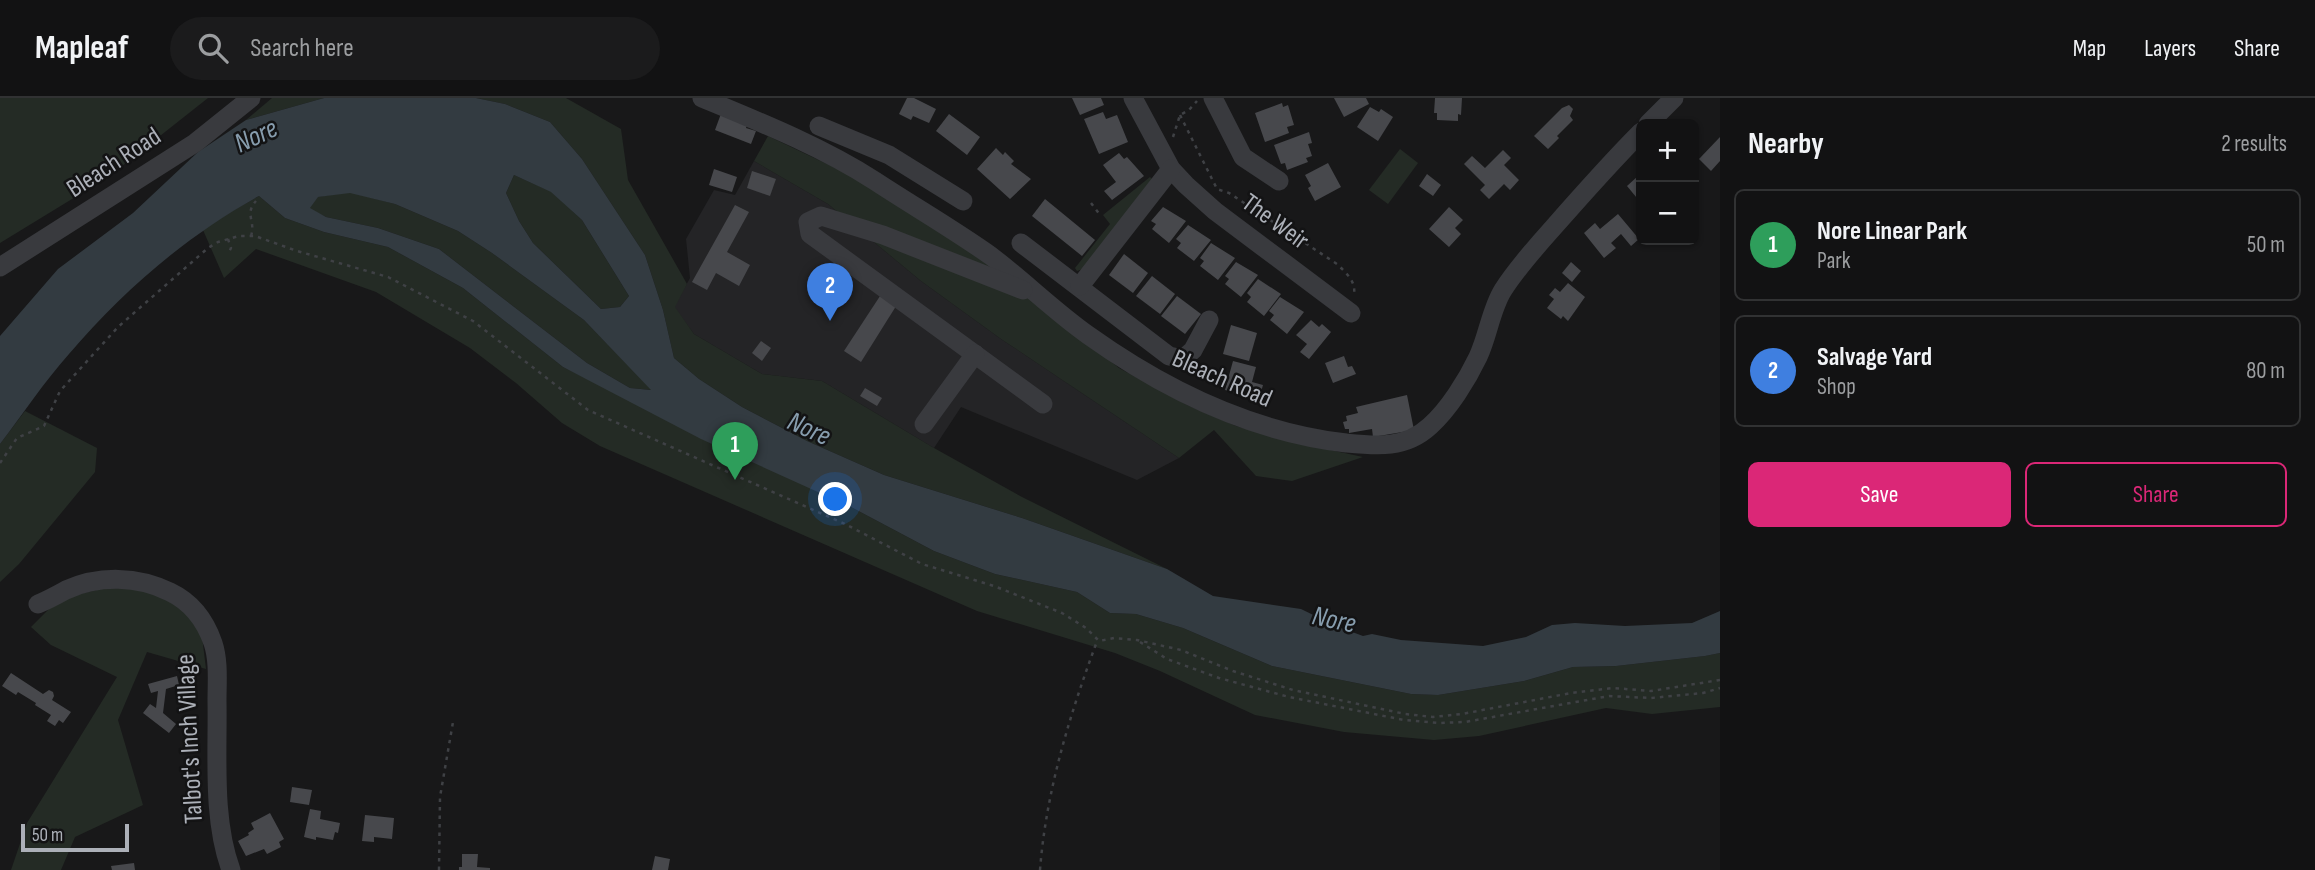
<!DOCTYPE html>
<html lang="en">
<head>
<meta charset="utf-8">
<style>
  body { margin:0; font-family:"Sofia Sans Condensed",sans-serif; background:#1b1b1c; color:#f1f3f6 }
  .controls { position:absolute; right:21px; top:21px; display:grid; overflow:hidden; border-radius:10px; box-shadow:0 2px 5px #0004 }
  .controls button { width:63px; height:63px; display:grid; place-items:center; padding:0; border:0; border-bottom:2px solid #313233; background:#121213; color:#f1f3f6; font:35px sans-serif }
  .scale { position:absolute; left:21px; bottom:18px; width:108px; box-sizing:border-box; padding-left:7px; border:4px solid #acb0b8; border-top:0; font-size:19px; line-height:24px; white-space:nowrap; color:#acb0b8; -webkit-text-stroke:5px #131314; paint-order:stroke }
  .you { position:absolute; left:836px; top:402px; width:24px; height:24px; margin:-18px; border:5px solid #fff; border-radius:50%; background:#1a73e8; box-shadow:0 0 0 10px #1a73e833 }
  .badge { display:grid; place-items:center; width:46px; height:46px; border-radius:50%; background:#db2777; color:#fff; font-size:23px; font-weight:700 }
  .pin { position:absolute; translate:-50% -58px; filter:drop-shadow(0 2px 4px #0008) }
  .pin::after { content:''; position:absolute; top:37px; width:24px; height:21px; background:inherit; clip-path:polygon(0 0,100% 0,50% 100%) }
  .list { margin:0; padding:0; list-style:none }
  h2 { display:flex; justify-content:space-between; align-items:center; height:91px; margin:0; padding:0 28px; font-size:30px }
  h2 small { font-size:23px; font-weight:400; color:#9c9ea0 }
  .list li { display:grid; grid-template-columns:46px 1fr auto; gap:21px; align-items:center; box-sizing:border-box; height:112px; margin:0 14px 14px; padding:0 14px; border:2px solid #313233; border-radius:10px }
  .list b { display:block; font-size:26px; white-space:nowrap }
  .list p { margin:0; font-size:23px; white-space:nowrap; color:#9c9ea0 }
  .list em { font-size:23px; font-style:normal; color:#9c9ea0 }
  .actions { display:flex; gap:14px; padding:21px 28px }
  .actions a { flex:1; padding:16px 0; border:2px solid #db2777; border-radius:10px; text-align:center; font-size:24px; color:#db2777 }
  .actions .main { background:#db2777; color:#fff }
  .icon { flex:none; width:38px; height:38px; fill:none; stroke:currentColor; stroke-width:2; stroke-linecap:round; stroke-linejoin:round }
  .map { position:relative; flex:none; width:1720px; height:772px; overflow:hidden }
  header { display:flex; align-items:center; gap:42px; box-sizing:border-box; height:98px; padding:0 35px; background:#121213; border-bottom:2px solid #313233 }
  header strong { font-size:33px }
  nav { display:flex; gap:38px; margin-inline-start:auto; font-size:24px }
  .search { width:490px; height:63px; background:#1b1b1c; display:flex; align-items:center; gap:18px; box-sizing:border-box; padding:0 24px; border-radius:38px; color:#9c9ea0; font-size:26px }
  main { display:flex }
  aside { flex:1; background:#121213 }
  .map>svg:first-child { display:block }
</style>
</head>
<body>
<header>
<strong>Mapleaf</strong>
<div class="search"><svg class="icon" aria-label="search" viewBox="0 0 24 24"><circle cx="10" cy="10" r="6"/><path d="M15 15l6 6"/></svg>Search here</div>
<nav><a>Map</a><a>Layers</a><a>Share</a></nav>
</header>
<main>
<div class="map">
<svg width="1720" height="772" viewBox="0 0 1720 772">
  <rect width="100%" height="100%" fill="#181819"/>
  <path fill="#242426" d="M754,63L828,106L921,183L1001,241L1179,360L1137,382L961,309L934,350L822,283L762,276L694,236L674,209L690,180L686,141L714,92L735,97Z"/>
  <g fill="#242b25">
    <path d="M0,0H208L108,79L0,145Z"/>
    <path d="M272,0H324L246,22Z"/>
    <path d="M476,0H566L621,31L628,82L687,186L675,209L694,236L762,276L822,283L934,350L1022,399L1167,471L1022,420L884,377L807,343L742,309L699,281L674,260L663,212L645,157L582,61L550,24L505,6Z"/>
    <path d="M768,38L865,84L986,163L1119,270L1187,307L1236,328L1307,347L1363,359L1292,383L1256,378L1214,332L1179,360L1001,241L921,183L828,106L754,63Z"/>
    <path d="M1400,51L1418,65L1388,106L1369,92Z"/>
    <path d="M514,77L552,94L582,122L629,198L620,209L601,211L533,145L519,123L506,95Z"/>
    <path d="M1150,79L1152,81L1083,171L1077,173L1075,170L1110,126L1103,117Z"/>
    <path d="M350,94L395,106L458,133L492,155L584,222L652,292L630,290L587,265L439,151L378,130L326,119L309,111L317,99Z"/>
    <path d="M259,98L285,120L324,134L388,149L463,190L563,269L851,409L934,453L995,476L1077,494L1110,515L1136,516L1183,530L1272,568L1411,596L1438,597L1524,583L1573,569L1616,568L1705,558L1720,555V609L1652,616L1606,610L1479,638L1434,642L1344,634L1255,617L1160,573L1115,555L977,513L600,348L562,325L516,285L470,250L376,194L256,151L224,180L203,132L232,113Z"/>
    <path d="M25,313L97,350L95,374L19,466L0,484V346Z"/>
    <path d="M126,485L179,505L202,538L206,571L147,554L118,622L143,707L75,739L61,772H11L27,725L117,579L51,547L31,529L59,501Z"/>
  </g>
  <path fill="#333b41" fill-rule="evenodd" d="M324,0H476L505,6L550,24L582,61L645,157L663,212L674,260L699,281L742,309L807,343L884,377L1022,420L1167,471L1213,498L1301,511L1336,528L1363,538L1372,536L1401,542L1483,548L1526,539L1552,527L1575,525L1625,528L1692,525L1720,513V555L1705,558L1616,568L1573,569L1524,583L1438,597L1411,596L1272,568L1183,530L1136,516L1110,515L1077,494L995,476L934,453L851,409L701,341L563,269L463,190L388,149L324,134L285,120L259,98C187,137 122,194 69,256C44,284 23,316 0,346V238L58,171L133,115L198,54L246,22ZM514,77L551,94L582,122L629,198L620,209L601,211L533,145L519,123L506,95ZM350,95L395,106L458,133L492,155L584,222L651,292L630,290L587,265L439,151L378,130L326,119L310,110L318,99Z"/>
  <g fill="#47484c">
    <path d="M907,0H914L936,11L929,25L913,18L911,22L899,16Z"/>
    <path d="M1072,0H1101L1104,7L1080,17Z"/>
    <path d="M1334,0H1366L1369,6L1344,19Z"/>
    <path d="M1435,0H1462L1461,17L1458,16V23L1437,22V15H1434Z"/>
    <path d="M1282,5L1283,9L1288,7L1294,27L1287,29L1289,35L1265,44L1255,15Z"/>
    <path d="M1569,7L1573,11L1570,18L1573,22L1557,38L1559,40L1548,51L1534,38L1562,10Z"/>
    <path d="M1370,9L1379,14L1381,11L1393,19L1378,43L1357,29Z"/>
    <path d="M722,13L748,24L746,30L756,33L751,46L715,32Z"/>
    <path d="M1103,14L1106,21L1117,17L1128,44L1099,56L1084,21Z"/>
    <path d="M949,16L980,39L967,57L936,33Z"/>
    <path d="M1309,34L1312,45L1308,46L1312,58L1306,60L1308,64L1287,72L1285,65L1281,66L1274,47Z"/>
    <path d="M1720,39V63L1711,73L1699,61Z"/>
    <path d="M996,50L1003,57L1005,54L1014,63L1011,66L1031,81L1010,101L977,71Z"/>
    <path d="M1503,52L1511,60L1504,67L1519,82L1510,92L1504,86L1489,101L1480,92L1485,87L1464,66L1472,58L1485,70Z"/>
    <path d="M1119,55L1124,61L1127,59L1144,78L1112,102L1104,93L1116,84L1103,67Z"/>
    <path d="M1328,65L1341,89L1315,103L1308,90L1311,88L1305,77Z"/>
    <path d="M714,71L737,79L732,94L709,87Z"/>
    <path d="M752,73L776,81L770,98L747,90Z"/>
    <path d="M1427,76L1441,87L1433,98L1419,88Z"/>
    <path d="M1638,78L1641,82V105L1627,88Z"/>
    <path d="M1045,101L1095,142L1082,158L1032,118Z"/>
    <path d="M735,107L749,114L727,154L750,167L739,188L716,175L707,192L692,184Z"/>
    <path d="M1163,109L1186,123L1169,145L1152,131L1156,126L1151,123Z"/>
    <path d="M1449,109L1463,122L1455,130L1461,136L1449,149L1429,131Z"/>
    <path d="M1618,116L1639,141L1631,148L1621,136L1611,145L1616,150L1604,160L1584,135L1595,125L1600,131Z"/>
    <path d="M1188,127L1211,142L1194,163L1177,150L1181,145L1176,141Z"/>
    <path d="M1211,145L1235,160L1218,182L1200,168L1204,163L1200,160Z"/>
    <path d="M1124,156L1148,175L1133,195L1109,177Z"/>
    <path d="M1236,164L1258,177L1241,199L1225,186L1229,181L1225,178Z"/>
    <path d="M1571,164L1581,173L1572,184L1562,175Z"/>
    <path d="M1152,178L1175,196L1160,216L1136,198Z"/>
    <path d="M1258,181L1281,196L1264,218L1247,204L1251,199L1247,195Z"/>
    <path d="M1568,185L1585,199L1568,223L1563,218L1561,221L1547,210L1554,201L1549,197L1555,190L1560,194Z"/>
    <path d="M882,195L898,205L861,264L844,253Z"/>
    <path d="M1177,198L1201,216L1185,236L1161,218Z"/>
    <path d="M1280,199L1304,214L1287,236L1270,222L1274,217L1269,213Z"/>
    <path d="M1311,222L1319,229L1322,226L1331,234L1309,261L1300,254L1307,246L1296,237Z"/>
    <path d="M1231,227L1257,235L1249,263L1223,256Z"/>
    <path d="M761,243L771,250L762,263L752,255Z"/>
    <path d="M1344,258L1348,269L1352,268L1356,276L1333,285L1325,265Z"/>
    <path d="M1233,263L1256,269L1252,284L1263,287L1261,294L1250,291L1248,298L1225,292Z"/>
    <path d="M865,290L882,300L877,308L860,298Z"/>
    <path d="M1407,297L1414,332L1373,339L1372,331L1349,335V331H1345L1343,324L1347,323L1346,318L1358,315L1356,309Z"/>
    <path d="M11,575L43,596L49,592L53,594L54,598L52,602L71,614L63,625L59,622L55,628L47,623L51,617L35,607L36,605L18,594L16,597L2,588Z"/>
    <path d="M177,578L179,587L166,591L163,615L176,626L169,635L143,615L150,606L156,610L158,593L151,595L148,586Z"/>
    <path d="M292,689L312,692L309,707L290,704Z"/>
    <path d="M310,711L321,713L320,721L340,725L338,735L335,734L333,742L316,739V742L304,739Z"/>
    <path d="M270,715L284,741L279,744L281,749L267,756L264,751L246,758L238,743L249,737L248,735L254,731L251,725Z"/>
    <path d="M365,717L394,720L392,741L374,739V744L362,743Z"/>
    <path d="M462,756H478L477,769L490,770V772H459V769H462Z"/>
    <path d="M655,758L670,761L668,772H652Z"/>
    <path d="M134,765L135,772H112L111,768Z"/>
  </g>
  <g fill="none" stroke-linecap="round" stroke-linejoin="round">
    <g stroke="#3f4145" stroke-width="2.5" stroke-dasharray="3.5 5" stroke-linecap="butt">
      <path d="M1180,17L1217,91L1229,95L1337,166C1347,176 1356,183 1354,197"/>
      <path d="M1173,39L1180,17L1189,12L1197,3"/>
      <path d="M1091,105L1100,117"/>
      <path d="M251,138C256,123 244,116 256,103"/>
      <path d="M228,141L231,150L229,154"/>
      <path d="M0,365L17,340L44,328L60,293L118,229L208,150L218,144L239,138H255L297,153L388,179L473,223L588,312L845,426L922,466L994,488L1062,515L1086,530L1099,543L1114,540L1137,542L1181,552L1233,573L1293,592L1405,616L1433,619L1462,616L1571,595L1613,590L1651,593L1720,582"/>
      <path d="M1140,544L1167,561L1219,580L1289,599L1404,622L1439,625L1465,624L1609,598L1651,600L1703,595L1720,590"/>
      <path d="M439,772L440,699L453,624"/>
      <path d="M1040,772C1046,694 1069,619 1096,546L1099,543"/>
    </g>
    <g stroke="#393a3e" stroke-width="19">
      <path d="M702,0C760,24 822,49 875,83C913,108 953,131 991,158C1024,183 1054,213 1088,237C1165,292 1251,334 1346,345C1377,348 1405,351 1430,328C1449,311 1467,282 1478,259C1488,238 1491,211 1503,192C1517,170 1535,150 1552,131C1581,98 1610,65 1641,34"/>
      <path d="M1133,0L1171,71L1186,87L1215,113L1351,215"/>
      <path d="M1213,0L1243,59L1279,83"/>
      <path d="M1648,26L1674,0"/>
      <path d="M819,28L889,57L963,103"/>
      <path d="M1021,145L1169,258L1183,261L1193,252L1209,222"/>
      <path d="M0,169L195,45L251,0"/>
      <path d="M1080,188L1171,71"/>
      <path d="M1023,192L883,137L821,118L808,124L810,136L1043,306"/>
      <path d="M924,326L975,256"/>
      <path d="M38,506C48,502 57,497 66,492C99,477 138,478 170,494C191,504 205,522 213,545C219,563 217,584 217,603C218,657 212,721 231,772"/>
    </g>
  </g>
  <g text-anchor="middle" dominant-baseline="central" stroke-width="5" stroke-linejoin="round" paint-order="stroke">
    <g font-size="26" fill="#acb0b8" stroke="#131314">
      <text transform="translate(114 65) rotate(-33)">Bleach Road</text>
      <text transform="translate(1275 124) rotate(36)">The Weir</text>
      <text transform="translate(1222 281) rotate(24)">Bleach Road</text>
      <text transform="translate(190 641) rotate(-93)">Talbot's Inch Village</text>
    </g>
    <g font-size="28" font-style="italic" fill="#879dae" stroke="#131314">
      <text transform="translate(256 38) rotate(-25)">Nore</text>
      <text transform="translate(809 331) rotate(24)">Nore</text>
      <text transform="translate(1334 522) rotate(12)">Nore</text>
    </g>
  </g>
</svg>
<div class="controls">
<button>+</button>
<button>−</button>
</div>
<div class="scale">50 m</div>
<div class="you"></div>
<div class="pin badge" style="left:735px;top:382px;background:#2e9e5b">1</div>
<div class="pin badge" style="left:830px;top:223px;background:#3f7fe0">2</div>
</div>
<aside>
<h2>Nearby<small>2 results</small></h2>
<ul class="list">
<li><span class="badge" style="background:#2e9e5b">1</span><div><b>Nore Linear Park</b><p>Park</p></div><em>50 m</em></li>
<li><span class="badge" style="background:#3f7fe0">2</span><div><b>Salvage Yard</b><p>Shop</p></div><em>80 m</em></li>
</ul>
<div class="actions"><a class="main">Save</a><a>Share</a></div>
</aside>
</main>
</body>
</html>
